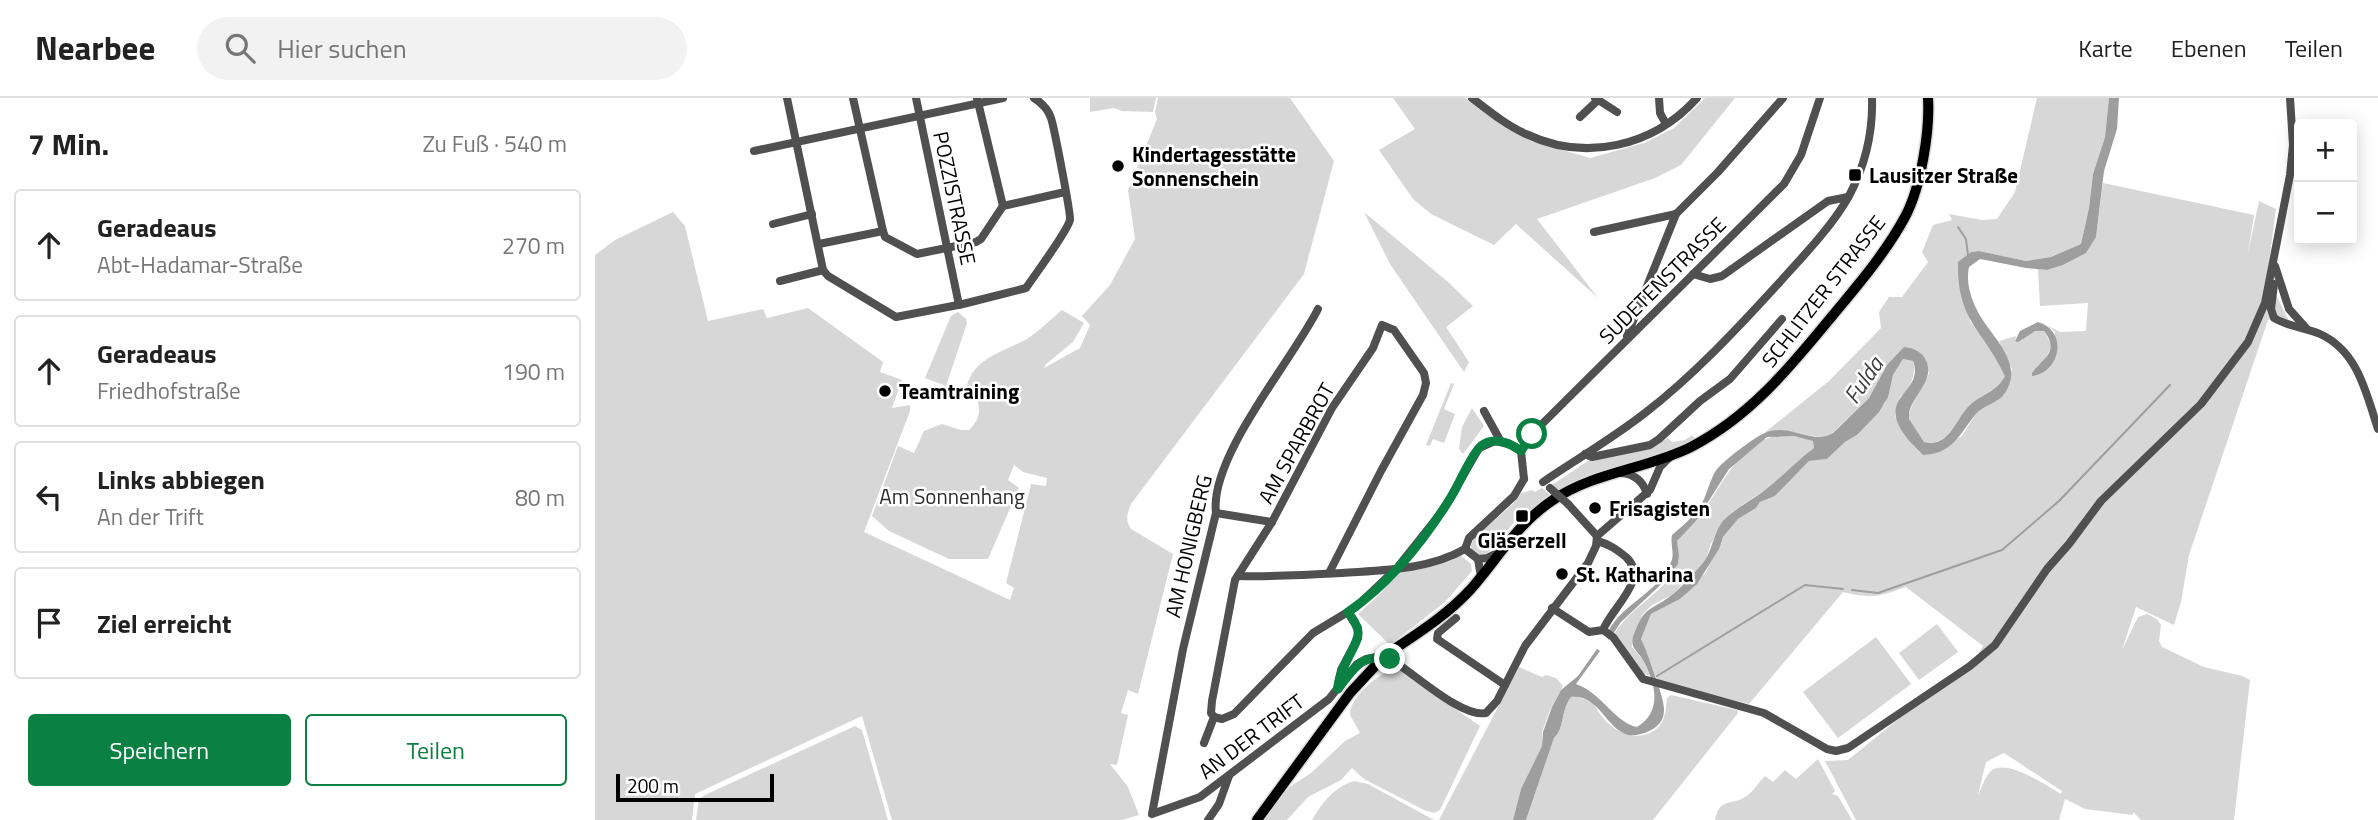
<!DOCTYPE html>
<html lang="de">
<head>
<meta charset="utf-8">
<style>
  body { margin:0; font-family:"Titillium Web",sans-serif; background:#f2f2f2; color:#222 }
  .controls { position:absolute; right:21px; top:21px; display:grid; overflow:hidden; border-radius:7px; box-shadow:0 4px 18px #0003 }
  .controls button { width:63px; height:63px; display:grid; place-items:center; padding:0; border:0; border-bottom:2px solid #e0e0e0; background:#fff; color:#222; font:35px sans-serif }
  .scale { position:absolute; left:21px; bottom:18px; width:158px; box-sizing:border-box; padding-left:7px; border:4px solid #000; border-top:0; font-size:19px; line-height:24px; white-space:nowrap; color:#000; -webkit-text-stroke:5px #fff; paint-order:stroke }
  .stop { position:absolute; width:21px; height:21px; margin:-16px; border:5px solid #0b8043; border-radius:50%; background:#fff }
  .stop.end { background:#0b8043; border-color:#fff; box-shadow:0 2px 7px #0008 }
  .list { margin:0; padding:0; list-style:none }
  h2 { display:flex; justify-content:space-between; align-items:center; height:91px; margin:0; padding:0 28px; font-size:30px }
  h2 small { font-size:23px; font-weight:400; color:#767676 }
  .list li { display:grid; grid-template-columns:46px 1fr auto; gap:21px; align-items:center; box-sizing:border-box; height:112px; margin:0 14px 14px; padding:0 14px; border:2px solid #e0e0e0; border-radius:7px }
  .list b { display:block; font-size:26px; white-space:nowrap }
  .list p { margin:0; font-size:23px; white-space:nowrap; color:#767676 }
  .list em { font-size:23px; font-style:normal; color:#767676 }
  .actions { display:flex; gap:14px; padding:21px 28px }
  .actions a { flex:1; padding:16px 0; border:2px solid #0b8043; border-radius:7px; text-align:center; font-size:24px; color:#0b8043 }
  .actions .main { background:#0b8043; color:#fff }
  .icon { flex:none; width:38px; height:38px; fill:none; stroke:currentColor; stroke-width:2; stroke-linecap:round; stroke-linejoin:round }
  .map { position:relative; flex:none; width:1783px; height:722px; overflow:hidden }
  header { display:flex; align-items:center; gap:42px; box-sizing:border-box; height:98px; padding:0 35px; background:#fff; border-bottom:2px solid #e0e0e0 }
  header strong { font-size:33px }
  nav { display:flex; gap:38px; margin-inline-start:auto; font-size:24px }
  .search { width:490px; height:63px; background:#f2f2f2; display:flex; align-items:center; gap:18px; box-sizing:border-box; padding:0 24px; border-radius:38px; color:#767676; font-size:26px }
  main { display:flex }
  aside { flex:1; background:#fff }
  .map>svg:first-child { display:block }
</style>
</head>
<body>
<header>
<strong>Nearbee</strong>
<div class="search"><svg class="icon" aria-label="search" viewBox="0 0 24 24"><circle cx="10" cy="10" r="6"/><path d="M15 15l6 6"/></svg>Hier suchen</div>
<nav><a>Karte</a><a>Ebenen</a><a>Teilen</a></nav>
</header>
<main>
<aside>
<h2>7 Min.<small>Zu Fuß · 540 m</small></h2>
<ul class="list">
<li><svg class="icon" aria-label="ahead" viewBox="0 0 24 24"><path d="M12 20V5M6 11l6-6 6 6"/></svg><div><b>Geradeaus</b><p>Abt-Hadamar-Straße</p></div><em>270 m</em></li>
<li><svg class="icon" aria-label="ahead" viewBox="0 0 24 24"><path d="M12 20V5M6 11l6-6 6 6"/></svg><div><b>Geradeaus</b><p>Friedhofstraße</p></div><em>190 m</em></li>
<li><svg class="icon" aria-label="left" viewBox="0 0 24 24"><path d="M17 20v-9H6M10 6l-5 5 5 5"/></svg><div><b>Links abbiegen</b><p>An der Trift</p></div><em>80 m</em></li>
<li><svg class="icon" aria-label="arrive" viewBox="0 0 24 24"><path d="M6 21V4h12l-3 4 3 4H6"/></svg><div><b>Ziel erreicht</b></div></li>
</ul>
<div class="actions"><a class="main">Speichern</a><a>Teilen</a></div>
</aside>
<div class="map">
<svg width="1783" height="722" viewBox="0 0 1783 722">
  <rect width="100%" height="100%" fill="#fff"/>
  <g fill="#d7d7d7" fill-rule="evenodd">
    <path d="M495,0H561L558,14L527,13L519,10L495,14Z"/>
    <path d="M563,0H695L739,63L709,176L536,406C532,416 530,422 536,431L578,456L543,596L533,592L526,615L533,617L522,667L515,666L533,689L544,717L527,722H297L267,618L100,696L97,722H0V157L20,142L78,114L90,128L113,223L168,211L172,220L213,210L288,264L285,274L307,282L297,310L315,307V313L269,434L415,502L419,490L411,485L436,386L451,388L452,380L428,374L419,367L413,382L424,390L393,461H354L294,433L277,418L303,348L319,355L329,333L347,326L366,332H374C390,317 385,301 372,287C379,260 410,253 432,241C444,233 455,222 467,212L489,225L478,244L451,266L449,270L485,250L495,227L487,218L515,187L540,141L533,92L562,21L560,14Z"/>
    <path d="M798,0H870L895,19L936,43L995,60L1049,45L1079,30L1110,0H1140L1086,67L1060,80L942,121L1003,200L921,126L899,147L836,116L818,101L784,52L820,31Z"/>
    <path d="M1442,0H1514L1510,39L1498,76L1494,110L1486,146L1456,159L1431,163L1384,153L1376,154L1363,165L1375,223L1403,263L1411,278C1400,296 1385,295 1373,309C1362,323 1351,350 1329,344C1325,337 1316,328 1314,320C1312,312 1330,285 1334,275L1322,252L1292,267L1274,300L1233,339C1209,340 1193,327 1168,336L1234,283L1286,230L1284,214L1294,199H1307L1333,164L1327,154L1338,127L1357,122L1354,116L1387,122L1402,121L1420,94Z"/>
    <path d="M1508,85L1659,117L1653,155L1664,103L1681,111L1672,179L1694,223L1683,220L1673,222L1594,457L1586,504L1579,527L1541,509L1527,552L1543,519L1552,516L1562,521L1566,527L1564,543L1567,549L1609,569L1647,578L1655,582L1639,722H1546L1538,714V717L1490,711L1470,701L1464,722H1261L1230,663L1253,662L1383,556L1388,548L1311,489C1283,499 1277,501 1248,494L1154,606L1107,595L1062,582L1046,541L1056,516L1085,501L1111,474L1128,439L1143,421L1161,410L1165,404L1180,398L1214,363L1232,361L1250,344L1262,337L1290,305L1298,277L1308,261L1318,263C1322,274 1315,292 1305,299L1300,318L1319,349L1328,357L1367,338L1382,314L1409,297L1417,271L1404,243L1421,238L1420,243L1440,233H1449L1457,248L1449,263L1441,269L1458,262L1460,234L1452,227L1465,234L1491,233L1493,205L1445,208L1443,171L1452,172L1468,167L1491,155L1501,138ZM1409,655L1467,693L1466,696C1453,688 1411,660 1396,673C1389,680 1387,690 1383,697L1391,664Z"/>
    <path d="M769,114L853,184L878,208L851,229L874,264L869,274L795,166Z"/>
    <path d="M363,214L371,221L372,225L351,288L330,280L356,218Z"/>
    <path d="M856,285L859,286L849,311L860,316L849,345L838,341L835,348L831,347Z"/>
    <path d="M877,310L889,328L868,356L864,351L867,329Z"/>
    <path d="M1097,337L1099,340C1088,355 989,385 965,394L957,387L993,363L1059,348L1073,340L1077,344L1090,342Z"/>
    <path d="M1184,337L1210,339L1218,343L1219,350L1177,387L1137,414L1126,426L1115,448L1111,462L1077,497L1057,507L1048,516L1037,542V549L1048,562L1055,578L1044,574L1020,535C1035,509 1074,492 1083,465C1085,457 1082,450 1082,443C1088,435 1095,430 1101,423C1126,393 1140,345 1184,337Z"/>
    <path d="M947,390L955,397L934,413L927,415L893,455L884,457L877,453L876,447L879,440L917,407L926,395L937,392L940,394Z"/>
    <path d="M865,457L876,466L877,473L851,503L795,547L763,516L785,496L804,473L857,462Z"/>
    <path d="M1342,526L1363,554L1324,582L1304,555Z"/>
    <path d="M1281,539L1316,586L1243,640L1208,594Z"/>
    <path d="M924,569L947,579L951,577L961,580L968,588L955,612L947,634V648L926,691L918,722H844Z"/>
    <path d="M801,570L885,628L845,712L839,715L829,712L769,681L757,670L746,682L713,699L692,722H669L693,690L716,675L750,643L765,635L755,617C755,598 783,576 801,570Z"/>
    <path d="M1076,597L1142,612L1143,615L1058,722H931L959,640C970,630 965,614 976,599H984L999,605C1008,627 1034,646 1057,634C1062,631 1066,627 1068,622C1071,615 1071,607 1072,600Z"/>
    <path d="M260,628L267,632L293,722H101L104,701L110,697Z"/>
    <path d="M1223,661L1240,693L1237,696L1243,698L1257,722H1120C1125,699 1135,708 1150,699C1157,695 1164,684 1170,678L1178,684L1190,672L1201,681Z"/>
    <path d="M759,683L773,686L839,722H717C727,705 739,689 759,683Z"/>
  </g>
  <g fill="#9e9e9e">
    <path d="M1514,0H1524L1522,31L1509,73L1501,139L1491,155L1468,167L1452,172L1431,170L1385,161L1374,169C1371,182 1375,198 1381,210C1393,237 1431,263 1410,295C1404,305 1388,307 1380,317C1364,337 1357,356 1328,357C1265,298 1332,299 1318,263L1308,261L1298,277L1293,299L1284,314L1262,337L1250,344L1232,361L1214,363L1180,398L1165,404L1161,410L1143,421L1128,439L1124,451L1102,486L1085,501L1056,516L1046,541C1053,556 1057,570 1063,586C1068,604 1077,622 1054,633C1048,636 1040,638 1033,637C1010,630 1004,596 976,599C965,614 970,630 959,640L931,722H918L926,691L947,648L948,634L957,609L966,592L983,578L1002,551L1005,553L981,586C1007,595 1020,625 1042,629C1067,614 1061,587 1049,564C1044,553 1033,550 1039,536C1051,505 1056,514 1078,496C1088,488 1098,476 1107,466C1117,456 1118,435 1128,423C1141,409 1160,401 1175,388C1190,376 1203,362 1219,350L1218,343L1199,338L1172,339L1134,371L1101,423L1082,443L1084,458L1083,466L1075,478L1026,524L1014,542L1011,539C1023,506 1064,496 1076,464C1080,456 1075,446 1077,437C1090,426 1101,417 1109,401C1113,392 1116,379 1122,371C1131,361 1158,340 1170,335C1194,324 1219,348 1238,335L1274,300L1292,267L1309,249C1317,250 1324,252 1329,259C1343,280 1318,296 1314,315V321L1329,344C1355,351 1362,317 1377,305C1390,295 1402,293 1410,278C1388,231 1362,224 1363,164L1376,154L1384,153L1431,163L1456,159L1486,146L1494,110L1498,76L1510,39Z"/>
    <path d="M1443,224C1474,233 1465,275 1437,278V275C1449,259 1465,254 1449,233H1440L1423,244L1420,243L1425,233Z"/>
  </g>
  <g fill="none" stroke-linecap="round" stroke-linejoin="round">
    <g stroke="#9e9e9e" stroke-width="2">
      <path d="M1363,129L1371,141L1373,157"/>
      <path d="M1257,492L1283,495L1407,452L1464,403L1575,287"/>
      <path d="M1062,578L1210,487L1248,491"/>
    </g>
    <defs>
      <g id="major">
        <path d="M801,550C828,532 854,515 876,491C903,460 923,425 958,402C999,374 1052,371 1096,349C1156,318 1196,268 1238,217C1264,186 1291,154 1310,119C1326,89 1335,33 1333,0"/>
        <path d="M662,722L755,595L780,568"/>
      </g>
    </defs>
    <use href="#major" stroke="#dbdbdb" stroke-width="13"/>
    <g stroke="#505050" stroke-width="8">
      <path d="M192,0L228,172L233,178L301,219L368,206L431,190C439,178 472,134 475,122C476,116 459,29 456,20C453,11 447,5 439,0"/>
      <path d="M258,0L288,133"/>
      <path d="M321,0L364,207"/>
      <path d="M382,0L408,108"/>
      <path d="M877,0C894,13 911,27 931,36C990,64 1058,49 1102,0"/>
      <path d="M1000,0L1022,14"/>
      <path d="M1064,0L1065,15L1071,26"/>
      <path d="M985,19L1003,2"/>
      <path d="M159,53L408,0"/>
      <path d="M178,126L217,116"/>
      <path d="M999,134L1081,116L1123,74L1188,0"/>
      <path d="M224,146L288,133L290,139L322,156L381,144L386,141L408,108L470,94"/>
      <path d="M1680,168L1694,211L1711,230"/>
      <path d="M1098,176L1115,181L1127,178L1233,103L1253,99"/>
      <path d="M185,183L228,172"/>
      <path d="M1679,186L1676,211L1679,220C1693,229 1710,229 1725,236C1763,253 1771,295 1783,331"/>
      <path d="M723,211C697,263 614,359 621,415L588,551L557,716L605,699L734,601L762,566L771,561L782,559L795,561C818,574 866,620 891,615L902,603L930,548L993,465L1001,448L1002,438"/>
      <path d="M1032,238L1081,116"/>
      <path d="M889,313L906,344"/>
      <path d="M990,356L997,359L1055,347L1064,341L1105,303L1135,281L1187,221"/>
      <path d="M1026,375C1040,376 1048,383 1052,396"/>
      <path d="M929,381L926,353L937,336L1189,86L1206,57L1225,0"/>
      <path d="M948,384C982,361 1018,340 1050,315C1098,278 1143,230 1184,185C1208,158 1236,130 1254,98C1270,68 1278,34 1277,0"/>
      <path d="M973,406L1002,438"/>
      <path d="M621,415L677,424"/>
      <path d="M1002,438L1055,392L1065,369L1074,360"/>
      <path d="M870,451L874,440L919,398L929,381"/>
      <path d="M870,451L883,461L886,479"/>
      <path d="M883,461L892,460L906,453"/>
      <path d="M643,478C677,479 712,477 747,475C789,472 833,472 870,451"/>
      <path d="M957,510L994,534L1008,532C1017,509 1055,481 1031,459C1021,451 1014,446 1002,443"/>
      <path d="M861,520L843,535L842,541L910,587"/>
      <path d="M1008,532L1018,539L1048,581L1169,615L1232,651L1241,653L1253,650L1375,568L1400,547L1452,471L1474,446L1506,403L1606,306L1653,244L1670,205L1695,77L1698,47L1695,0"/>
      <path d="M742,591L746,572L763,540V530L753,515"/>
      <path d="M619,619L627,621L639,616L718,535L761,509L802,470L849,411L884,350L900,343L913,345L926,353"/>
      <path d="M609,645L619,619L616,615L617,603L640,482L677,424L737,310L778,250L787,227L799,232L829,275L831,285L828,297L786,373L734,475"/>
      <path d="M613,722L624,706L634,678"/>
    </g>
    <use href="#major" stroke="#000" stroke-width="10"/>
    <defs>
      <path id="major-bridge" d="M780,568L801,550"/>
    </defs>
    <use href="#major-bridge" stroke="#dbdbdb" stroke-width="13" stroke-linecap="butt"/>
    <path stroke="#505050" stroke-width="8" d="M955,390L973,406"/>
    <use href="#major-bridge" stroke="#000" stroke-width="10"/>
  </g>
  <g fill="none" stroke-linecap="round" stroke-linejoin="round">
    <path stroke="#0b8043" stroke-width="9" d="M795,561C765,556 760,569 743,591C743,570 765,545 763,534C763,527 757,520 753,514C794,486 830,441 856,399C865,385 875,358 886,348C898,338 915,345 926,353L937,336"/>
  </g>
  <g fill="#000" stroke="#fff" stroke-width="2.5">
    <circle cx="523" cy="68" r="7"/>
    <rect x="1253" y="70" width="14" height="14" rx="3.5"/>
    <circle cx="290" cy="293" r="7"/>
    <circle cx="1000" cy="410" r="7"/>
    <rect x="920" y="411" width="14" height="14" rx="3.5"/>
    <circle cx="967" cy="476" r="7"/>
  </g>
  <g text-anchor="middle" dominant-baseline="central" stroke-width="5" stroke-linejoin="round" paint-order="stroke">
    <g font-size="21" font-weight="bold" fill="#000" stroke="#fff" text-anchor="start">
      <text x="537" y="56">Kindertagesstätte<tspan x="537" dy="24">Sonnenschein</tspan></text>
      <text x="1274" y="77">Lausitzer Straße</text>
      <text x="304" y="293">Teamtraining</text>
      <text x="1014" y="410">Frisagisten</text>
      <text x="927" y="442" text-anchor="middle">Gläserzell</text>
      <text x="981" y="476">St. Katharina</text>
    </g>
    <g font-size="21" fill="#000" stroke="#fff">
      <text transform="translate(360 100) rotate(78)">POZZISTRASSE</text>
      <text transform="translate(1067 182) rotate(-45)">SUDETENSTRASSE</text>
      <text transform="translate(1228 193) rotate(-52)">SCHLITZER STRASSE</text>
      <text transform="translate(701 345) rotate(-61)">AM SPARBROT</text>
      <text transform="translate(593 448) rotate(-77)">AM HONIGBERG</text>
      <text transform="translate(656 638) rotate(-37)">AN DER TRIFT</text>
    </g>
    <g font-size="21" fill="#2e2e2e" stroke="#fff">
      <text x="357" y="398">Am Sonnenhang</text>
    </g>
    <g font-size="23" font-style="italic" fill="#3f3f3f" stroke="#fff">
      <text transform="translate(1268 282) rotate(-56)">Fulda</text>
    </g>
  </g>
</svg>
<div class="controls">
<button>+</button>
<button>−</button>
</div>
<div class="scale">200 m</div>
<div class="stop" style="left:937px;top:336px"></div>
<div class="stop end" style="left:795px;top:561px"></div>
</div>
</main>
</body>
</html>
